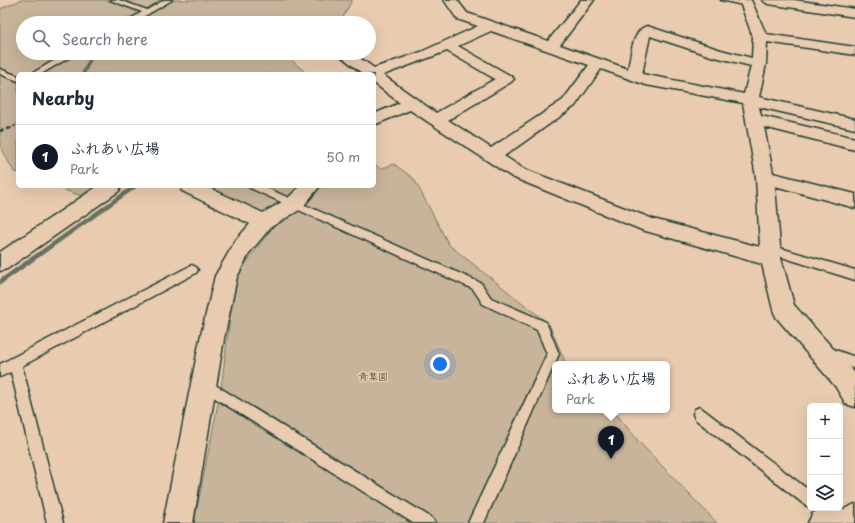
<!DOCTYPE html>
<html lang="en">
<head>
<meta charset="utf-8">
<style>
  body { margin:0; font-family:"Playpen Sans","Klee One",sans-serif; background:#f2f2f3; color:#1f2937 }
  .controls { position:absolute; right:12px; bottom:12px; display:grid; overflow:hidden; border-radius:6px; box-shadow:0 4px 16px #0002 }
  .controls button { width:36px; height:36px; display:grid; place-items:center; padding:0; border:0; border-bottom:1px solid #e0e1e3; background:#fff; color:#1f2937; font:20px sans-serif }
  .you { position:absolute; left:440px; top:364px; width:14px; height:14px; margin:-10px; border:3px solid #fff; border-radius:50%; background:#1a73e8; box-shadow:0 0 0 6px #1a73e833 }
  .badge { display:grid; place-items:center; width:26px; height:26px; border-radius:50%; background:#111827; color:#fff; font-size:13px; font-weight:700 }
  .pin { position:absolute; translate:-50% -33px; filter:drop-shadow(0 1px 2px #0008) }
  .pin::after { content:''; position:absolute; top:21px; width:14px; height:12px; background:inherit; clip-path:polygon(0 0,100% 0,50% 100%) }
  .popup { position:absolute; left:552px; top:361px; width:118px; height:52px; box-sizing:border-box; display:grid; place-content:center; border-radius:6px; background:#fff; filter:drop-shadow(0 1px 3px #0005); font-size:13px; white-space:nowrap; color:#747a83 }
  .popup b { font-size:15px; color:#1f2937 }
  .popup::after { content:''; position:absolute; left:50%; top:100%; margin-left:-8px; border:8px solid transparent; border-top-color:#fff }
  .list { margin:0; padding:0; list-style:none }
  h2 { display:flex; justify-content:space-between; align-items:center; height:52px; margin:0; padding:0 16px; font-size:17px }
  h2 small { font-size:13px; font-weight:400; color:#747a83 }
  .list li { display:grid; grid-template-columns:26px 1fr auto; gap:12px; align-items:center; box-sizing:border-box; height:64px; padding:0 16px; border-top:1px solid #e0e1e3 }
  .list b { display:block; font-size:15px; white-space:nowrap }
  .list p { margin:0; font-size:13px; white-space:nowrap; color:#747a83 }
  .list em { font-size:13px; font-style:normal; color:#747a83 }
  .icon { flex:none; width:22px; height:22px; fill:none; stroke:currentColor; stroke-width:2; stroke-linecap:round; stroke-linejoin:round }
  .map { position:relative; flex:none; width:855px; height:523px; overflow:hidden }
  .search { position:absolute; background:#fff; box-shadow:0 4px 16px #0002; left:16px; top:16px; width:360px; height:44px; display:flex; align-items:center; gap:10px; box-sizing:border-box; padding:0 14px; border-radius:22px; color:#747a83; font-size:15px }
  .panel { position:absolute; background:#fff; box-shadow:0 4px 16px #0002; left:16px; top:72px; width:360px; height:116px; border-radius:6px }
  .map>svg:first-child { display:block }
</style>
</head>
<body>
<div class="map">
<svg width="855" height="523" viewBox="0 0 855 523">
  <rect width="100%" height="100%" fill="#e9ccb0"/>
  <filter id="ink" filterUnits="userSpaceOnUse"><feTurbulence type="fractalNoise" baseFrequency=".025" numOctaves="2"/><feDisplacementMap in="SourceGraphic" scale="8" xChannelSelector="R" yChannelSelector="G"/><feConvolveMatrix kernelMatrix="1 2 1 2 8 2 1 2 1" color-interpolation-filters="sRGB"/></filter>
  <g filter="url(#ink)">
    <g fill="#c8b49b" stroke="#747868">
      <path d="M21,0H352L340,23H23V53H300L289,58L305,72L301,74H18V173L14,172L0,145V9Z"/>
      <path d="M374,163L380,169L394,164L414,179L449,245L549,324L566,364H555V410H613L639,442L717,523H194L221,389L231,309L239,272L273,227L262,217L200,186H374Z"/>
      <path d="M54,186H100L84,197Z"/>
    </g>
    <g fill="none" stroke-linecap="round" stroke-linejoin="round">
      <g fill="#687161" fill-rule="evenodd">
        <path d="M91,53H95L85,74H81Z"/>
        <path d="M132,186H139L0,285V279Z"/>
      </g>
      <defs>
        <g id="service">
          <path d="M110,0H119L147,10L164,0H172L133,23H124L142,12Z"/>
          <path d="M721,0H735L750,4L747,6Z"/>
          <path d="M67,53H77L41,74H31Z"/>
          <path d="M0,69L18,76V81L0,74Z"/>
          <path d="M248,186H262L481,283L491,298L546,322L559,354L484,523H468L547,354L537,330L483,304L473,289L250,188Z"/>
          <path d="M770,245L855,270V280L766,252L765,249L766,246Z"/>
          <path d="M192,265L196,267L198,270L196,273L22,366L63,523H47L11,372L0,377V364Z"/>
          <path d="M827,347L855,357V369L823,357L821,353L823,349Z"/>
          <path d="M204,378L432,518L435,523H413L199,388L197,384L199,380Z"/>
          <path d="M700,407L810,491V507L805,505L695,419L693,414L695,409Z"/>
        </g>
        <g id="minor">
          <path d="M444,0H457L467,13L548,41L581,0H594L560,45L628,69C631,56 632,30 647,26L721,50L752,58L753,37L739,0H751L766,34L855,47V55L767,42L766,64L759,97L855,119V129L759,107L761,116L855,138V150L764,127L773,173L855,194V208L775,186L781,258L794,305L855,373V407L846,404L835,386L776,317L773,310L762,264L642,230L512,177L410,110L374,125V114L400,103L374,83V74H363L337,53H353L374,68L421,52L478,26L457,19ZM491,31L589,65L563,100L491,148L448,120L511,82L514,79L511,76L458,46ZM650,36L711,56L751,66L744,94L642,74ZM447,51L495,79L436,113L383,75ZM601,69L646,85L743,103L756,177L760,247L653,219L524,169L504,156L575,106Z"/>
          <path d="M762,0H794L855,9V17L768,4Z"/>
          <path d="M98,186H121L119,191L7,269L0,271V252Z"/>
          <path d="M180,186H205L263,213L287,199L300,186H320L301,209L271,227L250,252L237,277L224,339L193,523H163L200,339L215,276L236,240L250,224L182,191Z"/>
          <path d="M855,504V523H808L813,513C823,509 835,505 844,509Z"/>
        </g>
      </defs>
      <use href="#service" stroke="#1f3d34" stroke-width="3"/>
      <use href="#minor" stroke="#1f3d34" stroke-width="3"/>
      <path stroke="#1f3d34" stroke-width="1.5" stroke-dasharray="3 2" stroke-linecap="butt" d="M9,129L18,124"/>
      <path stroke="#1f3d34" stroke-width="2.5" stroke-dasharray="3.5 3" stroke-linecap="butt" d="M0,131L11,128"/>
      <use href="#service" fill="#e9ccb0" fill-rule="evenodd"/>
      <use href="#minor" fill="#e9ccb0" fill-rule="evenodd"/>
    </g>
  </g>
  <g text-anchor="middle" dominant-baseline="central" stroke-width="3" stroke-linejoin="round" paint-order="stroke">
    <g font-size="10" fill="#274339" stroke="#e9ccb0">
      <text x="373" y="375">青葉園</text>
    </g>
  </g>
</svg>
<div class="controls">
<button>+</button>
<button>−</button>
<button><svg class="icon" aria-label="layers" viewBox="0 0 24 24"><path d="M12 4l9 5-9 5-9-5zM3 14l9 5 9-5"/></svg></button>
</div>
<div class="you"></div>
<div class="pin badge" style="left:611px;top:459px">1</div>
<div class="popup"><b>ふれあい広場</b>Park</div>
<div class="search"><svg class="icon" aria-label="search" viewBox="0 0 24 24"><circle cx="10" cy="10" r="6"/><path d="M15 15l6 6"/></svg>Search here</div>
<section class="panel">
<h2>Nearby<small></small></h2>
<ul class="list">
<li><span class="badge">1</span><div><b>ふれあい広場</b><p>Park</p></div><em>50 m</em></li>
</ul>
</section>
</div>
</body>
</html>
